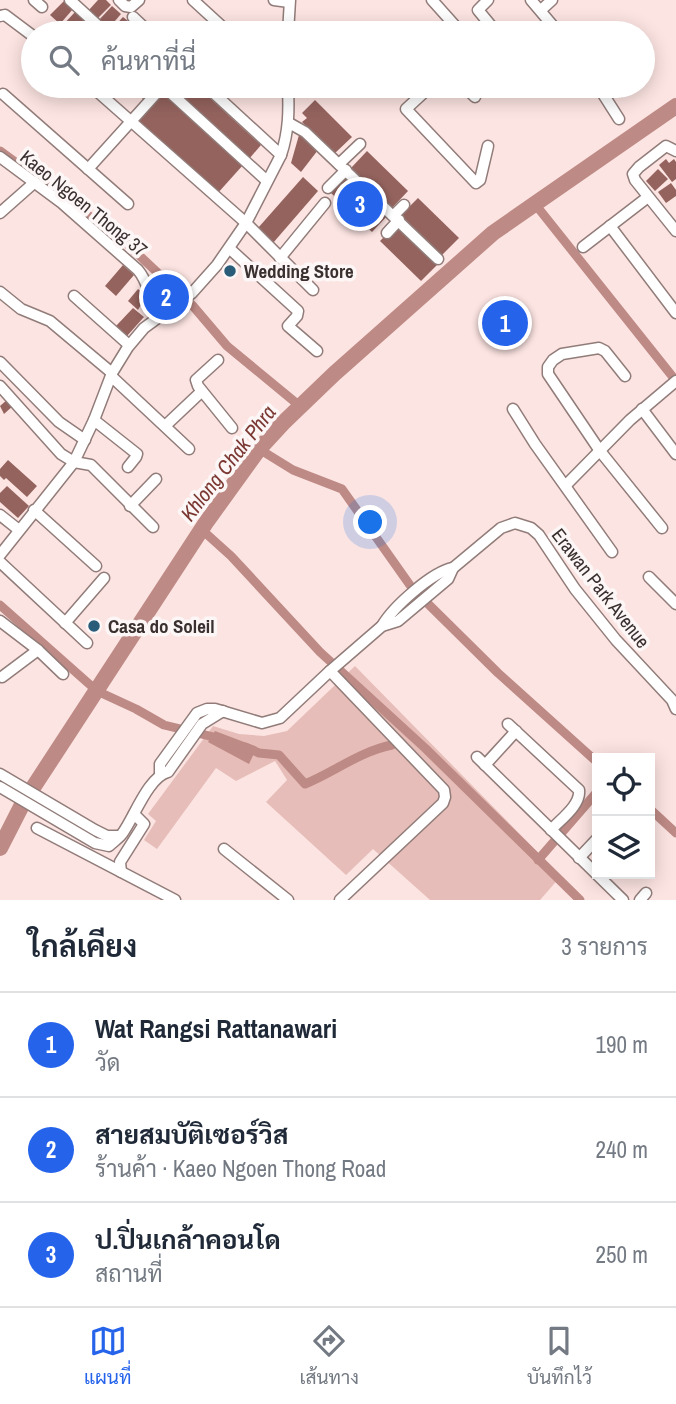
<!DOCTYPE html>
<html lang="th">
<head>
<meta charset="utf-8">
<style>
  body { margin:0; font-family:"Archivo Narrow",Sarabun,sans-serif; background:#f2f2f3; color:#1f2937 }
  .controls { position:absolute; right:21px; bottom:21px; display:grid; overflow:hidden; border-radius:0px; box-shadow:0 4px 18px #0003 }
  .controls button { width:63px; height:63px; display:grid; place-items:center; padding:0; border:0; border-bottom:2px solid #e0e1e3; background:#fff; color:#1f2937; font:35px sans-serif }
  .you { position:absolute; left:371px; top:523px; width:24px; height:24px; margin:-18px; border:5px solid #fff; border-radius:50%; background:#1a73e8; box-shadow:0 0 0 10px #1a73e833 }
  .badge { display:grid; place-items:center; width:46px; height:46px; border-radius:50%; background:#2563eb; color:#fff; font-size:23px; font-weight:700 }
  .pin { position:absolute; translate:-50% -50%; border:4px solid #fff; box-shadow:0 2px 7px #0006 }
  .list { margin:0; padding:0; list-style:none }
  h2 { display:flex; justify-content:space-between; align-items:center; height:91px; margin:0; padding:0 28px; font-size:30px }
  h2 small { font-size:23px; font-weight:400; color:#747a83 }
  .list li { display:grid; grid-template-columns:46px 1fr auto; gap:21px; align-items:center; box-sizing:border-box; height:105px; padding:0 28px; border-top:2px solid #e0e1e3 }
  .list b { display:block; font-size:26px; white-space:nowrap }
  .list p { margin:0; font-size:23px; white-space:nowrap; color:#747a83 }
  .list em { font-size:23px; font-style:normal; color:#747a83 }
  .icon { flex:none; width:38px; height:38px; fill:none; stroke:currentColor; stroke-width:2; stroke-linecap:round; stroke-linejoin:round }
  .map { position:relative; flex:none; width:676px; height:900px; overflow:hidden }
  .search { position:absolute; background:#fff; box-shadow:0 4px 18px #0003; left:21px; right:21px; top:21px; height:77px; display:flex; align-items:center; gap:18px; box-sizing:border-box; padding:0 24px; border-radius:38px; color:#747a83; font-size:26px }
  .sheet { height:406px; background:#fff }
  nav { display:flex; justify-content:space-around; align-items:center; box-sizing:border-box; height:98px; border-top:2px solid #e0e1e3; background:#fff; font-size:19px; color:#747a83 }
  nav a { display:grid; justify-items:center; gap:4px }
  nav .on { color:#2563eb }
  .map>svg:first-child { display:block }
</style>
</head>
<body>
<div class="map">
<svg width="676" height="900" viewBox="0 0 676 900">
  <rect width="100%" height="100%" fill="#fce4e2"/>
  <path fill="#e6bdb8" d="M355,666L561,876L540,900H430L373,849L346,875L266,802L287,780L275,761L236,781L216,768L157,849L144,840L156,821L148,814L213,726L239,734L264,736L287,731Z"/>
  <path fill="#be8a85" d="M215,731L257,747L249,764L208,742Z"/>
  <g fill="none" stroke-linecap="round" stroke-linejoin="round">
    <g stroke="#be8a85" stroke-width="9">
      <path d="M676,106V107"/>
      <path d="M0,151L126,243L193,306L227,346L301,407"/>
      <path d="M535,204L676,381"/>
      <path d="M259,449L293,470L342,489L412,588L498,673L597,762"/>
      <path d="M201,529L231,556L320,652L425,748L580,900"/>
      <path d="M0,605L97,691L136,709L164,725L222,739"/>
      <path d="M245,747L259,753L279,755L305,784C334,772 361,751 392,745"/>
      <path d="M650,809L676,833"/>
      <path d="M538,860L597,792"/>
    </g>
    <path stroke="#be8a85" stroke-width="16" d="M0,848L23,803L207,521L259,449L283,423L334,374L493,233L676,106"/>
  </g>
  <g fill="#94635e">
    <path d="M98,0H106L111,5L97,19L88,11Z"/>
    <path d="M64,1L73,9L60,24L50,15Z"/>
    <path d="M112,6L121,14L108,29L98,21Z"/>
    <path d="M75,12L84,20L73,33H70L62,26Z"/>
    <path d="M123,17L133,25L125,33H112L110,31Z"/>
    <path d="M86,22L95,30L92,33H75Z"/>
    <path d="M129,86H155L143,99Z"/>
    <path d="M168,86H197L261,145L249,159Z"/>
    <path d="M164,93L243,165L217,194L138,122Z"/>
    <path d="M315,100L352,137L334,154L302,122L307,118L302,113Z"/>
    <path d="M299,135L318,150L301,172L291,163Z"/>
    <path d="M367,151L408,191L392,208L351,168Z"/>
    <path d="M666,159L669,163L674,159L676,162V179L672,182L659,165Z"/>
    <path d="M658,169L668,179L655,191L646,181Z"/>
    <path d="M347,176L388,215L372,232L331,193Z"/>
    <path d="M303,177L318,191L273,243L258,228Z"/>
    <path d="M671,183L676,190V196L666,203L658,192Z"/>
    <path d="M418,198L459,238L442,255L401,215Z"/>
    <path d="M397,224L438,264L421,281L380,241Z"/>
    <path d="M123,265L134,275L116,296L105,286Z"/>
    <path d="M163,284L173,293L162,305L152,296Z"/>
    <path d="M138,289L146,296L138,310L128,301Z"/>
    <path d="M133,308L144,317L127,336L116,326Z"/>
    <path d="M8,399L14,405L4,414L0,406Z"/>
    <path d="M8,460L37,486L27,497L6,478L4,480L0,476V469Z"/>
    <path d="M7,486L29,506L18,518L0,502V493Z"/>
  </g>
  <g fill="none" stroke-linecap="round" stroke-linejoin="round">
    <defs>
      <g id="minor">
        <path d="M34,0L42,7"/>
        <path d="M70,0L106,33"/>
        <path d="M119,0L125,6L131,7L139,0"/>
        <path d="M193,0L229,33"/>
        <path d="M274,0L289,2"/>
        <path d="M432,0L458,29L454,33"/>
        <path d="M488,0L478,10L497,33"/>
        <path d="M531,0L559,33"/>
        <path d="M541,10L552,0"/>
        <path d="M0,16L5,15L33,36"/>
        <path d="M133,17L150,33"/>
        <path d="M288,33L290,0"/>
        <path d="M91,86L246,223L313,290"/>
        <path d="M163,86L267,181"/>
        <path d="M206,86L281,155"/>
        <path d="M431,86L406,109L476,183L480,180L488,146"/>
        <path d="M464,86L475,97"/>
        <path d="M598,86L619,119"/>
        <path d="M3,94L128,204"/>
        <path d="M289,123L305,132L438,259"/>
        <path d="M676,151L666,146L639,167L633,174L635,180L676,231"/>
        <path d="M0,157L62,203L138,270C150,284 149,301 161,315"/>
        <path d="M339,164L360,144"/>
        <path d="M88,169L163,86"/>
        <path d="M328,188L346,170"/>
        <path d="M0,213L35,182"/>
        <path d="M394,215L404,205"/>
        <path d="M610,226L676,313"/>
        <path d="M387,233L399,220"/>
        <path d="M583,247L648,197"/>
        <path d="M230,249L298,311L297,316L288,326L317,351"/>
        <path d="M280,258L325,203"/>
        <path d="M0,292L21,309L50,321L112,373"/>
        <path d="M74,296L129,345"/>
        <path d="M218,360L196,380L198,386L232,428"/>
        <path d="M0,362L59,422L85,440"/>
        <path d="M111,376L189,449"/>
        <path d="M625,376L605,351L599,348L562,354L553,360L548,367V374L600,451L662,528"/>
        <path d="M0,386L61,454L74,462L91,465L153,527"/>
        <path d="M513,409L535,444L612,552"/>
        <path d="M642,409L676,454"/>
        <path d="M94,420L137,454L136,457L128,467"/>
        <path d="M165,426L201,392"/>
        <path d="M566,485L630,420L676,381"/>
        <path d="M130,506L156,479"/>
        <path d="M34,510L96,566"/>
        <path d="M0,515L19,530"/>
        <path d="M0,555L74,462L94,420L112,373L128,347L144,328L192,293L217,265L246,223L281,155C289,131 289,110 288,86"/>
        <path d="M0,562L87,643"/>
        <path d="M649,577L676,604"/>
        <path d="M0,621L38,650L63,674"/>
        <path d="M65,623L104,578"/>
        <path d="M382,626C393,607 432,572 453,568"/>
        <path d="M330,671L444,790L445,797L443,803L340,900"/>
        <path d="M2,677L38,650"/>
        <path d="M508,724L579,790C581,805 561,819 551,830"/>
        <path d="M477,757L623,900"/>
        <path d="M485,765L516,731"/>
        <path d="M160,773V764L197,713L207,709H215L262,723L280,718L330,671L382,626L398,621L448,579L453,568L501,528L515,523L531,528L539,535L575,589L616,640L672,700L676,709"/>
        <path d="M0,774L95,830L107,836H120"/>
        <path d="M0,787L95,843L109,846C113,842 118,839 122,834C134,818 148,777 168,772L202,724L223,711"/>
        <path d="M37,828L175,900"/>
        <path d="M224,849L288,900"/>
        <path d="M579,858L597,839"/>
        <path d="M121,872L120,862L144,824L134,814"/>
        <path d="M640,900L646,893"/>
      </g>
    </defs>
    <use href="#minor" stroke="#917c79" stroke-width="13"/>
    <use href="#minor" stroke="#fff" stroke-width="10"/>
  </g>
  <g fill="#285c78" stroke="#fcf7f6" stroke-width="2.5">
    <circle cx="230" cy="271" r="7"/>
    <circle cx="94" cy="626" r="7"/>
  </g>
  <g text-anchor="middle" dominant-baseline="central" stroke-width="7" stroke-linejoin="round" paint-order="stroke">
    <g font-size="19" fill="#39302f" stroke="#fcf7f6">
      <text transform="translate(84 203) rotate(39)">Kaeo Ngoen Thong 37</text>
      <text transform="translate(601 588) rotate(52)">Erawan Park Avenue</text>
    </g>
    <g font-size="19" font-weight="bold" fill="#39302f" stroke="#fcf7f6" text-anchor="start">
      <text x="244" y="271">Wedding Store</text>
      <text x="108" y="626">Casa do Soleil</text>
    </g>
    <g font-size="21" font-style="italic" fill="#7b3833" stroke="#fcf7f6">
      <text transform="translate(228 463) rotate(-52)">Khlong Chak Phra</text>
    </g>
  </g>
</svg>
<div class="controls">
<button><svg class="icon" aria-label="locate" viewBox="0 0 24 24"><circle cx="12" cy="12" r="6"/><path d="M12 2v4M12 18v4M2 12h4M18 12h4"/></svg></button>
<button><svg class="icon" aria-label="layers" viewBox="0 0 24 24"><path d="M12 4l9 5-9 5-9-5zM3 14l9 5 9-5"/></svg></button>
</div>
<div class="you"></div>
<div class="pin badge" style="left:505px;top:323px">1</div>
<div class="pin badge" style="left:166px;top:297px">2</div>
<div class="pin badge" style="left:360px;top:204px">3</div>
<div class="search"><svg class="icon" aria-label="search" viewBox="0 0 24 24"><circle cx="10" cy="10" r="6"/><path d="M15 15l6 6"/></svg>ค้นหาที่นี่</div>
</div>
<section class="sheet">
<h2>ใกล้เคียง<small>3 รายการ</small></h2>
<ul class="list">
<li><span class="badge">1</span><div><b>Wat Rangsi Rattanawari</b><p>วัด</p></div><em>190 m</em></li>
<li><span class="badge">2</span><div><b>สายสมบัติเซอร์วิส</b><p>ร้านค้า · Kaeo Ngoen Thong Road</p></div><em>240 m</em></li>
<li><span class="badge">3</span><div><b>ป.ปิ่นเกล้าคอนโด</b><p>สถานที่</p></div><em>250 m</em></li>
</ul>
</section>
<nav>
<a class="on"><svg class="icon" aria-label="map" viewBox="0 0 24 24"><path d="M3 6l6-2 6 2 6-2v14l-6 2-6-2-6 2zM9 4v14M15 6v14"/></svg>แผนที่</a>
<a><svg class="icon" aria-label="directions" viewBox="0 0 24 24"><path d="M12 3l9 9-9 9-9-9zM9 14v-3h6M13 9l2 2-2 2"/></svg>เส้นทาง</a>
<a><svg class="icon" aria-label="saved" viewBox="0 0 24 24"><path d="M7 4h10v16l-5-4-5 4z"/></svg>บันทึกไว้</a>
</nav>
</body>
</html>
